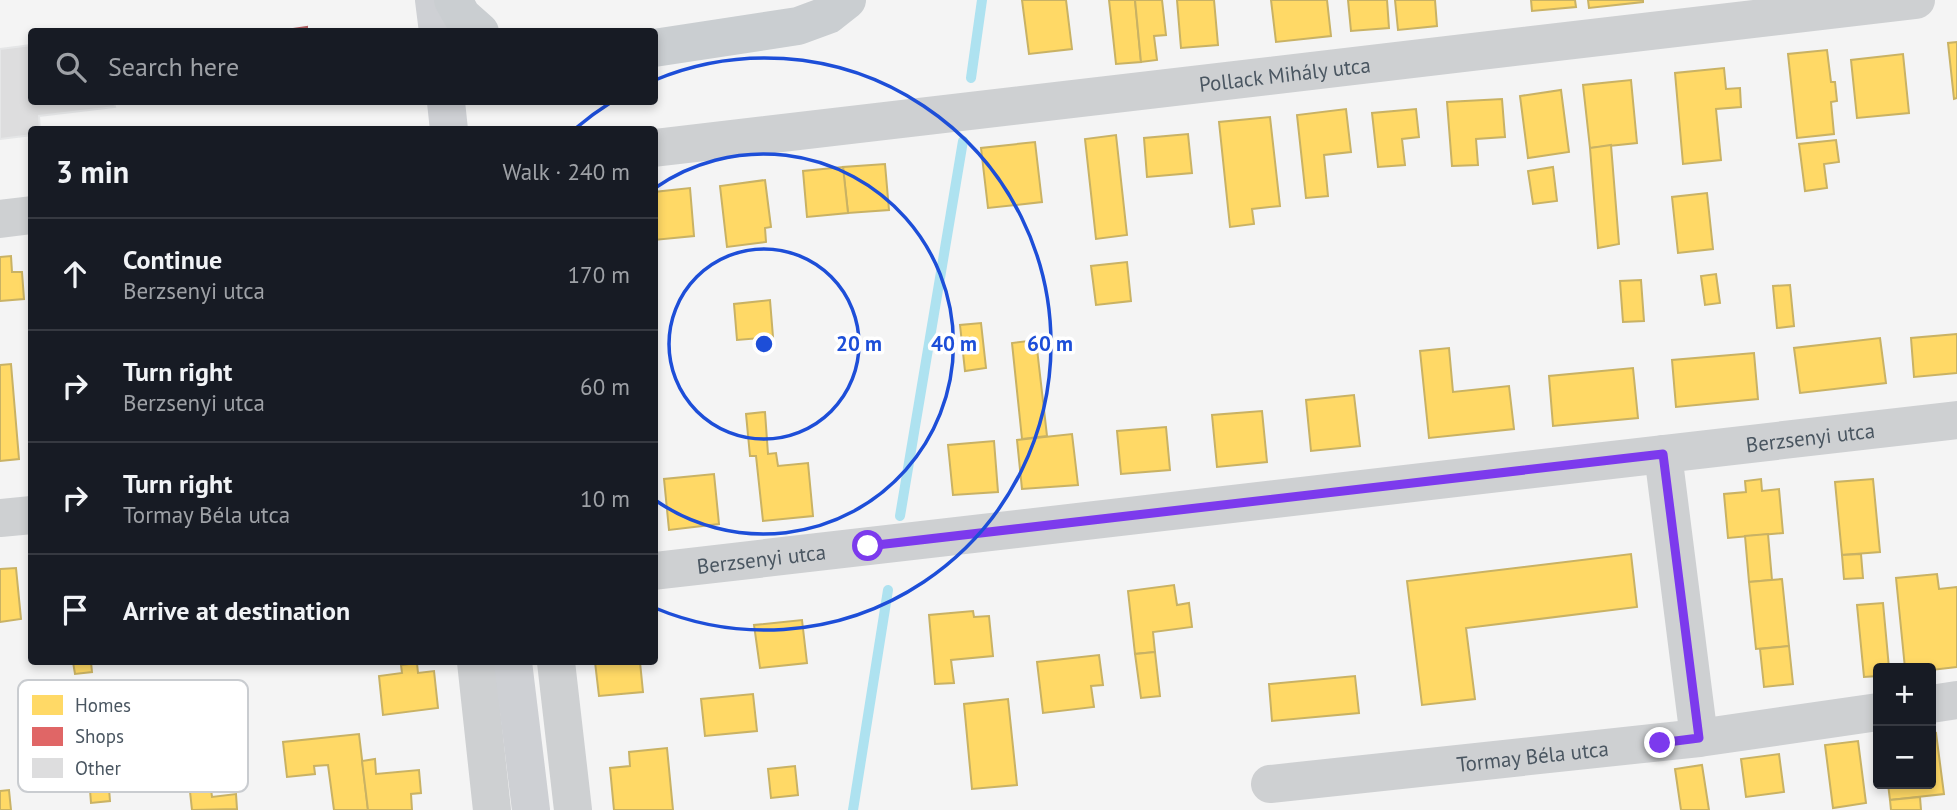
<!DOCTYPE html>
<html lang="en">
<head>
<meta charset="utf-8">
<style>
  body { margin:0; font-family:"PT Sans",sans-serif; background:#242831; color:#f1f3f6 }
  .controls { position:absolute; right:21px; bottom:21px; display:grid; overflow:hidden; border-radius:7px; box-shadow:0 4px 10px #0003 }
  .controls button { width:63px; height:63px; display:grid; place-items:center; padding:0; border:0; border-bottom:2px solid #363941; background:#171b24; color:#f1f3f6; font:35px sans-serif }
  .stop { position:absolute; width:21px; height:21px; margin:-16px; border:5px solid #7c3aed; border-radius:50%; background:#fff }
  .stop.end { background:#7c3aed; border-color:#fff; box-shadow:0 2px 7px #0008 }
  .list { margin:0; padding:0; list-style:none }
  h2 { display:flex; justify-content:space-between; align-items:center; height:91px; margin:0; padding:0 28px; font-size:30px }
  h2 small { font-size:23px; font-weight:400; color:#9ea1a6 }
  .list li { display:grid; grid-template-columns:46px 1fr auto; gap:21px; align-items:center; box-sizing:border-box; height:112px; padding:0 28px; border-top:2px solid #363941 }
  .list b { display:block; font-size:26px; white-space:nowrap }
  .list p { margin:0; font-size:23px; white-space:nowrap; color:#9ea1a6 }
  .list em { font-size:23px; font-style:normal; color:#9ea1a6 }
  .icon { flex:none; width:38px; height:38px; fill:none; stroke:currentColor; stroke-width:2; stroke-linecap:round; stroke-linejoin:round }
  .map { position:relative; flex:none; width:1957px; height:810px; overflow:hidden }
  .search { position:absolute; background:#171b24; box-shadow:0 4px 10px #0003; left:28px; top:28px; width:630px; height:77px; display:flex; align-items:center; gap:18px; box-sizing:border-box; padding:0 24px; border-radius:7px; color:#9ea1a6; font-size:26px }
  .panel { position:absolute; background:#171b24; box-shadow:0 4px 10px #0003; left:28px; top:126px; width:630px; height:539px; border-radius:7px }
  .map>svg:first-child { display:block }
</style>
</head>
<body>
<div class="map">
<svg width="1957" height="810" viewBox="0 0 1957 810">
  <rect width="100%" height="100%" fill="#f4f4f4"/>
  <g fill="#ffd966" stroke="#c9b264" stroke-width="2">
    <path d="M1022,0H1066L1072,49L1029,54Z"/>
    <path d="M1109,0H1135L1141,62L1116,64Z"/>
    <path d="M1135,0H1162L1166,35L1154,36L1157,60L1141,62Z"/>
    <path d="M1177,0H1214L1218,45L1181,48Z"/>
    <path d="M1271,0H1327L1331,36L1276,42Z"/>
    <path d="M1348,0H1387L1389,28L1351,31Z"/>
    <path d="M1395,0H1435L1437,26L1398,30Z"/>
    <path d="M1531,0H1575L1576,7L1532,11Z"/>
    <path d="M1588,0H1643V2L1589,8Z"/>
    <path d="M1957,42V98L1954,99L1948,43Z"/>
    <path d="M1827,50L1831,82H1835L1837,101L1831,102L1834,134L1797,138L1788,54Z"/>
    <path d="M1903,54L1909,113L1857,118L1851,60Z"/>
    <path d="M1724,68L1726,89L1740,88L1741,107L1716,109L1721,160L1683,164L1675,73Z"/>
    <path d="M1631,80L1637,143L1590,148L1583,85Z"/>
    <path d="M1561,90L1569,152L1528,158L1520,96Z"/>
    <path d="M1502,99L1505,137L1476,139L1478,165L1452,166L1447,102Z"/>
    <path d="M1346,109L1351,152L1324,155L1328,196L1306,198L1297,115Z"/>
    <path d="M1416,109L1419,137L1402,139L1405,165L1378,167L1372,113Z"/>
    <path d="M1270,117L1280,206L1252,209L1254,224L1230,227L1219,122Z"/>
    <path d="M1188,134L1192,173L1147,177L1144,138Z"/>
    <path d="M1116,135L1127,235L1096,239L1085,139Z"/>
    <path d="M1836,140L1839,162L1824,164L1827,188L1805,191L1799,144Z"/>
    <path d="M1035,142L1042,202L988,208L981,148Z"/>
    <path d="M1611,145L1619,244L1598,248L1590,148Z"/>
    <path d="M885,164L889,210L848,213L843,167Z"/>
    <path d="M843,167L848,213L807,217L803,171Z"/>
    <path d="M1553,167L1557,201L1533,204L1528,171Z"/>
    <path d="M765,180L771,227L765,228L766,242L727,247L720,186Z"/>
    <path d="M690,188L694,236L654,240V192Z"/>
    <path d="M1707,193L1713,249L1678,253L1672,197Z"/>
    <path d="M11,256L12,272H22L24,299L0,301V257Z"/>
    <path d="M1127,262L1131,301L1096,305L1091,266Z"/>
    <path d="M1716,274L1720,303L1705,305L1701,276Z"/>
    <path d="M1641,280L1644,321L1623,322L1620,281Z"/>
    <path d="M1790,285L1794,326L1777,328L1773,286Z"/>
    <path d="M770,300L773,337L737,340L734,304Z"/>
    <path d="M981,323L986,368L965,371L960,325Z"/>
    <path d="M1957,334V373L1914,377L1911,338Z"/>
    <path d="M1880,338L1886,383L1800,393L1794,348Z"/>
    <path d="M1036,340L1047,436L1022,439L1012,343Z"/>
    <path d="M1449,348L1453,392L1509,386L1514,429L1429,438L1420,351Z"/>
    <path d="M1754,353L1758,399L1676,407L1672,360Z"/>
    <path d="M11,364L19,459L0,461V365Z"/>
    <path d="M1633,368L1638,418L1553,426L1549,376Z"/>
    <path d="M1354,395L1360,446L1311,451L1306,400Z"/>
    <path d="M1262,411L1267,462L1217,467L1212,415Z"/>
    <path d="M765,412L768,454L776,453L778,466L808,463L813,516L763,521L756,456H750L746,414Z"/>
    <path d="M1166,427L1170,470L1121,474L1117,431Z"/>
    <path d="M1072,434L1078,485L1022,489L1017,440Z"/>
    <path d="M994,441L998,492L953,495L948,445Z"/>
    <path d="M714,474L719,524L669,530L664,479Z"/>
    <path d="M1761,479L1762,491L1779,489L1783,533L1728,538L1724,494L1746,492L1745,481Z"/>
    <path d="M1873,479L1880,552L1842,555L1835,482Z"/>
    <path d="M1768,534L1772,580L1749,582L1745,536Z"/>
    <path d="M1631,554L1637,607L1466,628L1475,699L1422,705L1407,581Z"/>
    <path d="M1861,554L1863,578L1844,579L1842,555Z"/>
    <path d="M16,568L21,619L0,622V569Z"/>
    <path d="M1937,574L1939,589L1957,587V667L1931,670L1905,668L1896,578Z"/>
    <path d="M1782,579L1789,646L1756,649L1749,582Z"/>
    <path d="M1174,585L1177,605L1189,603L1192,627L1153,632L1155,652L1135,654L1128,591Z"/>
    <path d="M1883,603L1889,668H1878V676L1864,677L1857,605Z"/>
    <path d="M973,611L974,617L989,616L993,656L951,660L954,683L935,684L929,615Z"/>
    <path d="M802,620L807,663L760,668L754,625Z"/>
    <path d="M1789,646L1793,684L1764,687L1760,649Z"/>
    <path d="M1155,652L1160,696L1141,698L1135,654Z"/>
    <path d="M1099,655L1103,685L1091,686L1094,707L1043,713L1037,662Z"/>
    <path d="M73,662H91L92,672L75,674Z"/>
    <path d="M595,662H640L643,692L599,696Z"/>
    <path d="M417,663L418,673L434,671L438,708L383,715L379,676L402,673L401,665Z"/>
    <path d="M1355,676L1359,713L1272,721L1269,684Z"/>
    <path d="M753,694L757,731L705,736L701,699Z"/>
    <path d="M1008,699L1017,785L972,789L964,704Z"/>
    <path d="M1936,733L1944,794L1890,800L1888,784H1931V734Z"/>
    <path d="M359,734L368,810H334L328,765L314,766L315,774L287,777L283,742Z"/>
    <path d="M1858,741L1866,803L1833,808L1825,745Z"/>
    <path d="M667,748L673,810H614L610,768L630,766L629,752Z"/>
    <path d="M1779,754L1784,792L1746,797L1741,759Z"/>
    <path d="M375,759L376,774L419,770L421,793L411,794L412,810H368L362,761Z"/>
    <path d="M208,762L212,797L236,794L237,809L192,810L187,764Z"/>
    <path d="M1702,765L1709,810H1681L1675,769Z"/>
    <path d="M795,766L798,795L771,798L768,769Z"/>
    <path d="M108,775L110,801L91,803L89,777Z"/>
    <path d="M9,790L11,810H0V791Z"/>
    <path d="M1920,797L1921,810H1891L1890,800Z"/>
  </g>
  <path fill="#e06666" stroke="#b36164" stroke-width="2" d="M307,27V32H273Z"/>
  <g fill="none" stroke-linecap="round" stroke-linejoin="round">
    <g stroke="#aee2f0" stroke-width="10">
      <path d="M971,78L982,0"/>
      <path d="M900,516L963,141"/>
      <path d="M853,810L888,590"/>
    </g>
  </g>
  <path fill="#ddddde" stroke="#e5e6e7" stroke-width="2" d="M32,45V102H114L115,107L39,116L40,130H32V135L0,139V49Z"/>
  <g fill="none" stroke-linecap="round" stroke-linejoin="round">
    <g stroke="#ced0d2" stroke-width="38">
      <path id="s1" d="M654,148L1916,0"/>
      <path d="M0,219L32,215"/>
      <path d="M1663,454L1699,738"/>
      <path d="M0,518L32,515"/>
      <path id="s2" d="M654,571L1957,420"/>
      <path d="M476,662L492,810"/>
      <path d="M556,662L573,810"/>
      <path d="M1931,704L1957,700"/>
      <path id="s3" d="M1270,784L1699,738L1878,712"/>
    </g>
    <g stroke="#ced0d4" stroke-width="38">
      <path d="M434,0L438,32"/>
      <path d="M446,102L449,130"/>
      <path d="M513,662L531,810"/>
    </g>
    <g stroke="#caced1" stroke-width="38">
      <path d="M453,0L462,16L480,32"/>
      <path d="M654,48L798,26L828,15L847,0"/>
    </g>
  </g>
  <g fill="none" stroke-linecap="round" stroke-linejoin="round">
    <path stroke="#7c3aed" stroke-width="9" d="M868,546L1663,454L1699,738L1660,743"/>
  </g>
  <g fill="none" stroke="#1d4ed8" stroke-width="3.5">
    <circle cx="764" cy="344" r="95"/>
    <path d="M655 188A190 190 0 1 1 655 500"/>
    <path d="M576 128A286 286 0 0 1 610 103M655 80A286 286 0 1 1 655 608"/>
  </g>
  <g text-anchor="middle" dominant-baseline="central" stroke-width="7" stroke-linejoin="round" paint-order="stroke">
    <g font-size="21" fill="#4a5661" stroke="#fff">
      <text stroke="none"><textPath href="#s1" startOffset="635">Pollack Mihály utca</textPath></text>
      <text stroke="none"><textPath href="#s2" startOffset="1164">Berzsenyi utca</textPath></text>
      <text stroke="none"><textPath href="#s2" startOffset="108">Berzsenyi utca</textPath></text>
      <text stroke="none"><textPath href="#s3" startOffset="264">Tormay Béla utca</textPath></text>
    </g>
  </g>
  <rect x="18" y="680" width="230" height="112" rx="10" fill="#fff" stroke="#c9ccd0" stroke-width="2"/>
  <rect x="32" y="695" width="31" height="20" fill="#ffd966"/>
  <rect x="32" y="727" width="31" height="19" fill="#e06666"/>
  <rect x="32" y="758" width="31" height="20" fill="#ddddde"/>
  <g font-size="19" fill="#4a5661">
    <text x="75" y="712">Homes</text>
    <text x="75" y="743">Shops</text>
    <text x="75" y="775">Other</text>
  </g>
  <circle cx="764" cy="344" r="10" fill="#1d4ed8" stroke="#fff" stroke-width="3.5"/>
  <g font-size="21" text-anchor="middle" font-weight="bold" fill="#1d4ed8" stroke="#fff" stroke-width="7" stroke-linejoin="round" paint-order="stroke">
    <text x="859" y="351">20 m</text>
    <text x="954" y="351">40 m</text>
    <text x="1050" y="351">60 m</text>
  </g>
</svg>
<div class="controls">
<button>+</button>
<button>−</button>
</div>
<div class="stop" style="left:868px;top:546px"></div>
<div class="stop end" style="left:1660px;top:743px"></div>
<div class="search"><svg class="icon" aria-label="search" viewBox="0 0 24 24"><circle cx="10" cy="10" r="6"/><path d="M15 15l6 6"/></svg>Search here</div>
<section class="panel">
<h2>3 min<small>Walk · 240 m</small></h2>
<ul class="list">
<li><svg class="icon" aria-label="ahead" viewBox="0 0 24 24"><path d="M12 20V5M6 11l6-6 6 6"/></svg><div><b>Continue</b><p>Berzsenyi utca</p></div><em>170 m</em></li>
<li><svg class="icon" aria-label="right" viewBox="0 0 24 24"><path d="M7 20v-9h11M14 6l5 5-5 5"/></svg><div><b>Turn right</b><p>Berzsenyi utca</p></div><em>60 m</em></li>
<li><svg class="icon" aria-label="right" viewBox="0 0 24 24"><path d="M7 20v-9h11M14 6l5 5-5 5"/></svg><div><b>Turn right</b><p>Tormay Béla utca</p></div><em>10 m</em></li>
<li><svg class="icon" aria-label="arrive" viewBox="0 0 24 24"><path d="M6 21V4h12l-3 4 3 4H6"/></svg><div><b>Arrive at destination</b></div></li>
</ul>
</section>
</div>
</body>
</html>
